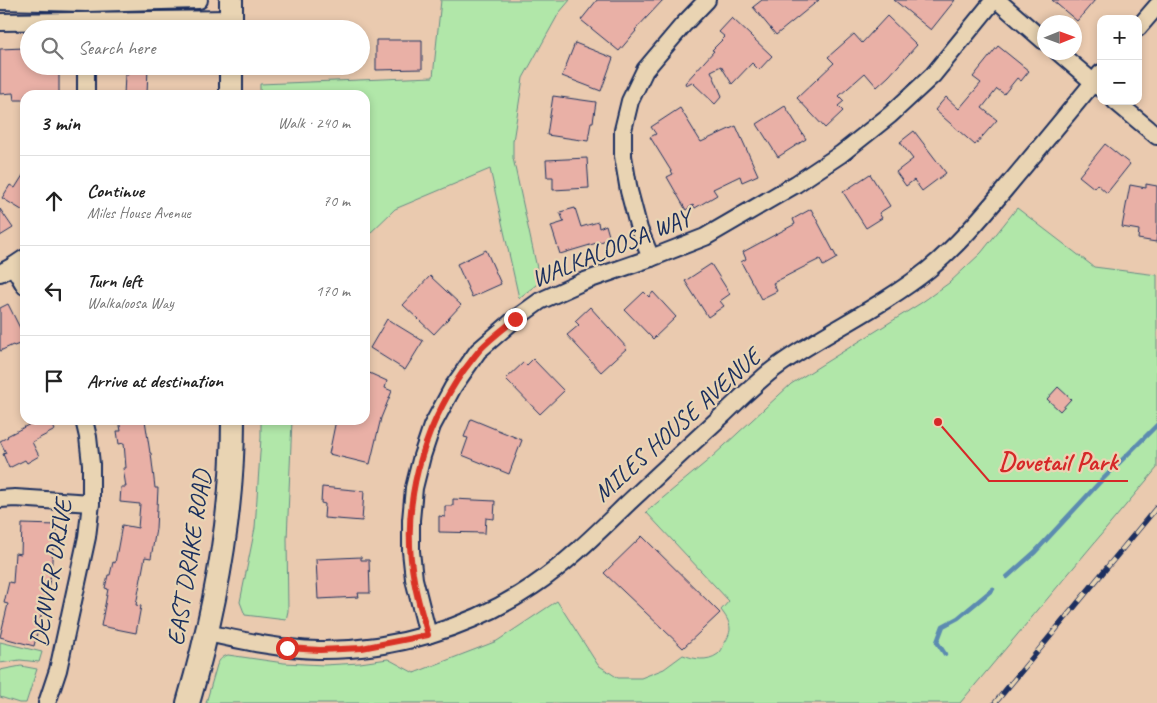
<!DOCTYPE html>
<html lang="en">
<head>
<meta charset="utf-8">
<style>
  body { margin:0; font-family:Caveat,sans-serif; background:#f6f6f6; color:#222 }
  .controls { position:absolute; right:15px; top:15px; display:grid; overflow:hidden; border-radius:10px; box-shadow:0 2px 8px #0003 }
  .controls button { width:45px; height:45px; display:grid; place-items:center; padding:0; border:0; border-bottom:1px solid #e0e0e0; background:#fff; color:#222; font:25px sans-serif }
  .compass { position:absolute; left:1037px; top:15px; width:45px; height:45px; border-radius:50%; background:#fff; box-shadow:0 2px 8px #0003; rotate:89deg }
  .stop { position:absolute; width:15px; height:15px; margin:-11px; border:4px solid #d93025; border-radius:50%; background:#fff }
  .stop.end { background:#d93025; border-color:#fff; box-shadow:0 1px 5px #0008 }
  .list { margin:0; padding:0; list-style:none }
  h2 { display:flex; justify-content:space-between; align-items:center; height:65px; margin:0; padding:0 20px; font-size:21px }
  h2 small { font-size:16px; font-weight:400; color:#767676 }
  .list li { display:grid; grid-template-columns:32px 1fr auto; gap:15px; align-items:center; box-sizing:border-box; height:90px; padding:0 20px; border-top:1px solid #e0e0e0 }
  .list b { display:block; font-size:19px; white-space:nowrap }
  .list p { margin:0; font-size:16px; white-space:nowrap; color:#767676 }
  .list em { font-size:16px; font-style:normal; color:#767676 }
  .icon { flex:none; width:28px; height:28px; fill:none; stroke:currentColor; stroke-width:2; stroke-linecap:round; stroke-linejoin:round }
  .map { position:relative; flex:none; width:1157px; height:703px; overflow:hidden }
  .search { position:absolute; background:#fff; box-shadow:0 2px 8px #0003; left:20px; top:20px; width:350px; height:55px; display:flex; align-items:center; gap:12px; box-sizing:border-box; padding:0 18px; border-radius:28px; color:#767676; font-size:19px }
  .panel { position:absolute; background:#fff; box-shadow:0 2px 8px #0003; left:20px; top:90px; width:350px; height:335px; border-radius:15px }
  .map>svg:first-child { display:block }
</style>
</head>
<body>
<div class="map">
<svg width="1157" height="703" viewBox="0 0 1157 703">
  <rect width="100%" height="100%" fill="#eacaaf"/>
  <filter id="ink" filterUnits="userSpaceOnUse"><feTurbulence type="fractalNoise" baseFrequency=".02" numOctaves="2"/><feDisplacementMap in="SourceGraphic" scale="10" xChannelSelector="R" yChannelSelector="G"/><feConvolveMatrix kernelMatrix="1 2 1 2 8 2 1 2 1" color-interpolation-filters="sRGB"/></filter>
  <g filter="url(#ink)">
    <g fill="#b1e7a9" stroke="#668b84">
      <path d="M441,0H570L559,13L523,78L513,141V158L540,282L519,298L490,169L395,209L365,238V95H260V84L433,77Z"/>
      <path d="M1017,208L1094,267L1157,275V468L960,703H206L217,665C220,659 222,657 228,655L284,663L324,665L360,663L388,659L414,673L497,641L557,601L598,665L618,678H641L664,669L683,655C694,659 707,662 718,654C721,652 723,647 724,644C727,640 730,633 730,629C730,622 725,615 721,610L729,601L646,512L711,458L791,384L921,303L949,283L981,253Z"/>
      <path d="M261,420H292L287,539L288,611L286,620L245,615L240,602L255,528L261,438Z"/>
      <path d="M0,642L42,652L39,662L20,660L0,663Z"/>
      <path d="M21,666L37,669L26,703H19L0,697V670Z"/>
    </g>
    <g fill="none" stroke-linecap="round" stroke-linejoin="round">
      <g stroke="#5b8bb0" stroke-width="4.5">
        <path d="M1007,577L1035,552L1099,483L1157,425"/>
        <path d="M945,654L937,642L943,626L958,618L993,589"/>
      </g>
    </g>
    <g fill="#e9b0a6" stroke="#1b2f5e">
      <path d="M597,0H663L635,30L636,31L619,51L581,20Z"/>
      <path d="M762,0H819L776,35L753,7Z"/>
      <path d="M894,0H955L931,30Z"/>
      <path d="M1052,0H1095L1077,21Z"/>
      <path d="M887,16L917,45L889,76L877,87L865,73L839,96L844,101L838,106L843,111L825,128L797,98L834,63L828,57L854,34L862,43Z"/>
      <path d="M732,18L772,56L759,70L752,63L732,84L721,66L711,71L722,96L715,104L692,82L686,85L685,83L714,51L712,50L725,37L719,32Z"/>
      <path d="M376,40H422V69L376,70Z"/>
      <path d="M575,43L613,58L601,91L562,76Z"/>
      <path d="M998,46L1029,71L1021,81L1017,78L1004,94L997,89L982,108L997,120L975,145L935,110L946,97L959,109L981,83L973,77Z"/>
      <path d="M24,48V52H29V66H59V95H25V100H14L13,93L0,94V49Z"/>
      <path d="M128,66H148L147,95H124L125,75H128Z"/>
      <path d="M553,96L596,102L593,122H591L588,141L547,135Z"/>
      <path d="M785,106L806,139L778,157L757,124Z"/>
      <path d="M680,108L701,142L736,126L758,175L742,182L740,176L713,189L717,195L695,208L693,205L686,210L667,177L673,174L650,137L656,134L651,127Z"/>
      <path d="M914,131L946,173L922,191L914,180L906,186L896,172L913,159L900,142Z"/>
      <path d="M1105,144L1130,164L1107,193L1097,184L1094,188L1079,176Z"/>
      <path d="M587,158L589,188L553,190V177H547L546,160Z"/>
      <path d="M25,172V212L2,198L10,185L15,188Z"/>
      <path d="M870,174L890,206L879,213L882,218L866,228L843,192Z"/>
      <path d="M1146,184L1157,186V233L1156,242L1138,239L1139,230L1122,227L1130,185L1146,188Z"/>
      <path d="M575,208L581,227L598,222L599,228L606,225L610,239L560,254L551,226L564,222L560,212Z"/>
      <path d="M0,209L13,228L0,236Z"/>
      <path d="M811,209L837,258L823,266L820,259L802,268L773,283L777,291L761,299L741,262L746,259L743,252L795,224L793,219Z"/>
      <path d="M486,250L501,284L472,297L457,264Z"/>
      <path d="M711,264L730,294L720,301L724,306L708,317L685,281Z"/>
      <path d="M430,276L461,305L434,334L403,305Z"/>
      <path d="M644,292L649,297L653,292L676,317L653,339L625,310Z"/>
      <path d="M8,304L25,338V342L14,346L13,345L0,351V308Z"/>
      <path d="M590,307L627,348L601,372L567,335L579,325L575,321Z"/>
      <path d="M387,319L423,341L405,370L370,348Z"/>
      <path d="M533,359L564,391L540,414L506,379L524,362L527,365Z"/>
      <path d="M365,371L387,381L385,388L392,391L381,418L370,464L329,454L336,420H365Z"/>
      <path d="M1058,387L1071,399L1060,411L1047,399Z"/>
      <path d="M471,419L522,440L509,474L462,455L468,438L464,437Z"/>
      <path d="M38,420H50L55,430L32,442L39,456L27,463L25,460L9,468L3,454L6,453L0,441L8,437L7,436Z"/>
      <path d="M119,420H145L150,453H151L155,488H158L156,529L151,558L145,557L136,605L141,606L136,633L101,626L108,589L105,588L108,575H110L113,562L115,563L122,525L138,528L140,504L120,502L121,487H126L123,468H126L124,443L119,444L117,431H121Z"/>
      <path d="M322,487L364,491L362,521L324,518L325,504L321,503Z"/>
      <path d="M453,499L495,501L494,519L486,518L485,533L439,532V516L445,517V506H453Z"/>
      <path d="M22,524L57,525L56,546H53L51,575L34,646L0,637L8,604L4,603L9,582L13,583L15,553L21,554Z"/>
      <path d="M642,536L720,613L683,648L604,573Z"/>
      <path d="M361,557V560H369L370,593H358L359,597L318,599L316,559Z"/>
    </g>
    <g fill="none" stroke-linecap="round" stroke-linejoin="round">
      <defs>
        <g id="minor">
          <path d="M997,0L1044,41"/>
          <path d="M0,1L86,3L199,0"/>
          <path d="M0,22L231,19"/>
          <path d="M1138,28L1157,6"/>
          <path d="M1058,52L1100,88"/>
          <path d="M86,95V66"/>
          <path d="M1115,101L1157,136"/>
          <path d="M651,258L639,229L629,191L623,156V130L630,101L645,70L683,25L707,0"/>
          <path d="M13,266L25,286"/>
          <path d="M0,273L13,266L25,258"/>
          <path d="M0,499L15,498L91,503"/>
          <path d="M207,633C244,641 280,649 318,650C393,651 471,628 533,586C567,563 597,533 626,505C658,475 691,444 724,414C737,401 751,388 765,376C779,364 795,354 810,345C849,321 893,298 928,270C957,246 981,218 1005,189C1037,151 1069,112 1101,73"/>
          <path d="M428,635L414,579L411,551V520L414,488L422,456L432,426L453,387L478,351L515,319L540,301L582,282L651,258L705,237L796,184L841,154L890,115L933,75L994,0"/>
          <path d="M47,703L58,670L87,537L91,503V464L88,437L84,420"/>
        </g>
        <g id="secondary">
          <path d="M231,0V29"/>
          <path d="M231,66V95"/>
          <path d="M188,703C215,611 233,517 233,420"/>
        </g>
      </defs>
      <use href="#minor" stroke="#1b2f5e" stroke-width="20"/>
      <use href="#secondary" stroke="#1b2f5e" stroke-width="26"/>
      <use href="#minor" stroke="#e9d4b3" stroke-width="16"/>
      <use href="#secondary" stroke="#e9d4b3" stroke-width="22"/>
      <defs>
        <path id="rail" d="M995,703L1157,507"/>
      </defs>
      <use href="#rail" stroke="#1b2f5e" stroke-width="5.5"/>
      <use href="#rail" stroke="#e9d4b3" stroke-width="4" stroke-dasharray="11" stroke-linecap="butt"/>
    </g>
  </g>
  <g fill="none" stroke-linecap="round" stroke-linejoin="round" filter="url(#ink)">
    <path stroke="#d93025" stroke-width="6" d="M287,648L320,650L362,648L428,635C423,617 417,599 414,580C400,506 422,430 464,370C469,364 473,358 478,352C487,341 504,329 515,319"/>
  </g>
  <g text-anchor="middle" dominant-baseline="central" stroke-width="4.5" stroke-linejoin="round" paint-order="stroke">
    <g font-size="25" fill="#1b2f5e" stroke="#e9d4b3">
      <text transform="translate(611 248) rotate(-22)">WALKALOOSA WAY</text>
      <text transform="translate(677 425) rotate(-42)">MILES HOUSE AVENUE</text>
      <text transform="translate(189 558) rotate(-81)">EAST DRAKE ROAD</text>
      <text transform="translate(51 573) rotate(-80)">DENVER DRIVE</text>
    </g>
  </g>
  <path fill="none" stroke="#d62828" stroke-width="2" d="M938 422L989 481H1128"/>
  <circle fill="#d62828" stroke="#e9d4b3" stroke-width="2" cx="938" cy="422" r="5"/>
  <g font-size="26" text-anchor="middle" font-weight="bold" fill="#d62828" stroke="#e9d4b3" stroke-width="4.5" stroke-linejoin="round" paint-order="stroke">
    <text x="1058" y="470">Dovetail Park</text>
  </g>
</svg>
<div class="controls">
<button>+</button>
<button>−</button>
</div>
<svg class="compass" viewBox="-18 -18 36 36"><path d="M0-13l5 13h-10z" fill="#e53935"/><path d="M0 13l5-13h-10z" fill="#767676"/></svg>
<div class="stop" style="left:287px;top:648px"></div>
<div class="stop end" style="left:515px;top:319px"></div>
<div class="search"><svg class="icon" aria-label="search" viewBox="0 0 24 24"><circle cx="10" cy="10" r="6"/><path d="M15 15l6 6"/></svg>Search here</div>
<section class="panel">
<h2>3 min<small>Walk · 240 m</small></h2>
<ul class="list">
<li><svg class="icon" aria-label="ahead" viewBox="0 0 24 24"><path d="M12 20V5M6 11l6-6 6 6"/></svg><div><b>Continue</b><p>Miles House Avenue</p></div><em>70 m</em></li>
<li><svg class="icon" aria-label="left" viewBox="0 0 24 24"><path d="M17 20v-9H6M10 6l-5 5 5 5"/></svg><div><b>Turn left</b><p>Walkaloosa Way</p></div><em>170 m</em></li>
<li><svg class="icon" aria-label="arrive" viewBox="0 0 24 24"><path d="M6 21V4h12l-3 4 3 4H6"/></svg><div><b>Arrive at destination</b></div></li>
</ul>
</section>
</div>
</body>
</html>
